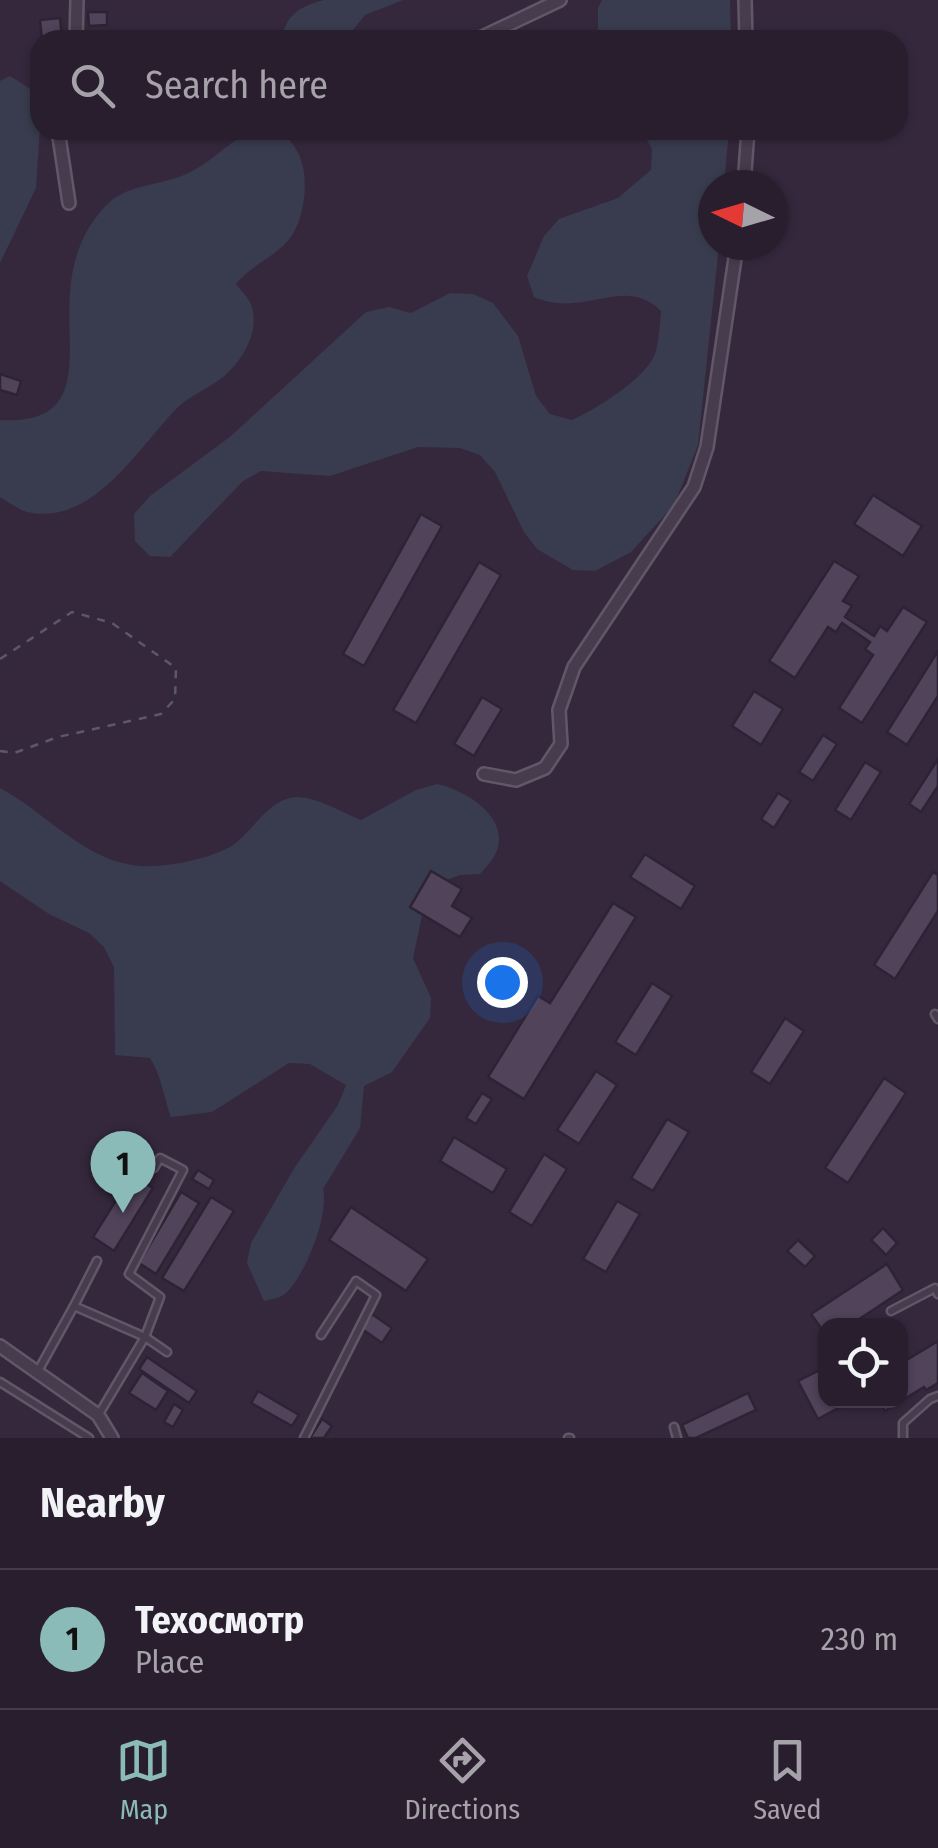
<!DOCTYPE html>
<html lang="en">
<head>
<meta charset="utf-8">
<style>
  body { margin:0; font-family:"Fira Sans Condensed",sans-serif; background:#302736; color:#f1f3f6 }
  .controls { position:absolute; right:30px; bottom:30px; display:grid; overflow:hidden; border-radius:20px; box-shadow:0 2px 8px #0004 }
  .controls button { width:90px; height:90px; display:grid; place-items:center; padding:0; border:0; border-bottom:2px solid #443c4a; background:#281e2e; color:#f1f3f6; font:50px sans-serif }
  .compass { position:absolute; left:698px; top:170px; width:90px; height:90px; border-radius:50%; background:#281e2e; box-shadow:0 2px 8px #0004; rotate:275deg }
  .you { position:absolute; left:502px; top:982px; width:35px; height:35px; margin:-25px; border:8px solid #fff; border-radius:50%; background:#1a73e8; box-shadow:0 0 0 15px #1a73e833 }
  .badge { display:grid; place-items:center; width:65px; height:65px; border-radius:50%; background:#8bbbb9; color:#111; font-size:32px; font-weight:700 }
  .pin { position:absolute; translate:-50% -82px; filter:drop-shadow(0 2px 5px #0008) }
  .pin::after { content:''; position:absolute; top:52px; width:35px; height:30px; background:inherit; clip-path:polygon(0 0,100% 0,50% 100%) }
  .list { margin:0; padding:0; list-style:none }
  h2 { display:flex; justify-content:space-between; align-items:center; height:130px; margin:0; padding:0 40px; font-size:42px }
  h2 small { font-size:32px; font-weight:400; color:#a5a2aa }
  .list li { display:grid; grid-template-columns:65px 1fr auto; gap:30px; align-items:center; box-sizing:border-box; height:140px; padding:0 40px; border-top:2px solid #443c4a }
  .list b { display:block; font-size:38px; white-space:nowrap }
  .list p { margin:0; font-size:32px; white-space:nowrap; color:#a5a2aa }
  .list em { font-size:32px; font-style:normal; color:#a5a2aa }
  .icon { flex:none; width:55px; height:55px; fill:none; stroke:currentColor; stroke-width:2; stroke-linecap:round; stroke-linejoin:round }
  .map { position:relative; flex:none; width:938px; height:1438px; overflow:hidden }
  .search { position:absolute; background:#281e2e; box-shadow:0 2px 8px #0004; left:30px; right:30px; top:30px; height:110px; display:flex; align-items:center; gap:25px; box-sizing:border-box; padding:0 35px; border-radius:30px; color:#a5a2aa; font-size:38px }
  .sheet { height:270px; background:#281e2e }
  nav { display:flex; justify-content:space-around; align-items:center; box-sizing:border-box; height:140px; border-top:2px solid #443c4a; background:#281e2e; font-size:28px; color:#a5a2aa }
  nav a { display:grid; justify-items:center; gap:5px }
  nav .on { color:#8bbbb9 }
  .map>svg:first-child { display:block }
</style>
</head>
<body>
<div class="map">
<svg width="938" height="1438" viewBox="0 0 938 1438">
  <rect width="100%" height="100%" fill="#35283d"/>
  <g fill="#393c4e">
    <path d="M324,0H403L365,15L345,40H280C288,14 298,7 324,0Z"/>
    <path d="M602,0H730L731,40H598V8Z"/>
    <path d="M10,76L29,88L37,106L40,127L36,188L0,263V81Z"/>
    <path d="M254,130H281C290,140 298,149 302,163C309,187 303,228 284,245C268,260 250,267 236,284C240,290 247,296 250,302C262,329 243,360 223,377C209,388 191,395 178,407C139,446 94,527 27,512C18,509 8,502 0,497V420C91,426 65,352 70,293C72,262 81,234 102,210C124,183 156,187 184,175C211,164 228,141 254,130Z"/>
    <path d="M641,130H729L724,185H713V245H719L698,445L674,505L631,552L595,571L573,570L537,549L524,532L495,472L480,455L460,448L418,447L330,476L261,471L243,481L170,557L150,556L135,541L134,514L150,496L231,436L366,312L389,307L411,313L450,293L473,294L493,303L518,336L536,396L550,414L572,420C596,409 648,378 656,351C659,338 660,324 661,311C624,274 585,319 534,297L527,276L544,236L559,219L618,198L651,170L652,149Z"/>
    <path d="M437,784C461,789 499,810 499,839C499,854 489,864 480,874L460,875L441,882L426,897L413,958L431,998L430,1018L392,1072L364,1086L360,1128L323,1189C329,1215 306,1274 286,1293C281,1298 271,1299 264,1301L247,1263L251,1243L295,1167L338,1105L346,1085L310,1064L289,1063L212,1112L171,1117C163,1096 162,1077 150,1058L115,1055L114,967L104,947L89,933L49,914L0,881V788C45,812 81,857 132,865C158,870 215,859 236,843C255,827 270,799 296,797C315,796 343,813 361,820L416,790Z"/>
  </g>
  <g fill="#51435a" stroke="#2e2334" stroke-width="2.5">
    <path d="M88,12H107V25L89,26Z"/>
    <path d="M60,18L62,40H42L40,20Z"/>
    <path d="M374,32L400,35L399,40H373Z"/>
    <path d="M0,374L21,381L17,395L0,390Z"/>
    <path d="M873,495L922,526L903,556L854,524Z"/>
    <path d="M421,514L442,526L364,666L343,654Z"/>
    <path d="M834,561L859,576L843,601L852,606L845,617L874,636L880,626L887,631L903,607L927,622L862,723L839,708L873,655L865,649L870,642L842,623L836,632L828,627L795,678L769,661Z"/>
    <path d="M479,562L501,575L416,723L393,710Z"/>
    <path d="M938,651V696L907,745L887,732Z"/>
    <path d="M754,691L783,709L761,745L732,726Z"/>
    <path d="M482,697L502,709L474,756L454,744Z"/>
    <path d="M823,735L837,744L813,781L799,772Z"/>
    <path d="M938,759V786L921,812L909,804Z"/>
    <path d="M865,762L881,772L851,820L835,810Z"/>
    <path d="M778,793L791,801L774,828L761,819Z"/>
    <path d="M645,854L695,886L681,909L630,877Z"/>
    <path d="M431,871L462,889L452,906L472,918L460,937L410,907Z"/>
    <path d="M933,872L938,875V911L895,979L874,965Z"/>
    <path d="M613,903L636,917L524,1099L488,1077L538,996L550,1003Z"/>
    <path d="M652,983L672,996L636,1055L615,1042Z"/>
    <path d="M785,1018L804,1031L770,1084L751,1072Z"/>
    <path d="M596,1071L617,1085L579,1144L557,1130Z"/>
    <path d="M884,1078L906,1093L848,1183L825,1168Z"/>
    <path d="M482,1093L492,1099L476,1124L466,1118Z"/>
    <path d="M667,1119L689,1132L653,1191L631,1178Z"/>
    <path d="M454,1137L507,1169L493,1193L440,1161Z"/>
    <path d="M544,1154L567,1169L532,1226L509,1212Z"/>
    <path d="M198,1170L214,1180L209,1189L192,1179Z"/>
    <path d="M132,1175L153,1188L114,1251L93,1237Z"/>
    <path d="M181,1192L199,1203L156,1274L139,1263Z"/>
    <path d="M211,1197L234,1211L184,1291L162,1278Z"/>
    <path d="M617,1201L640,1214L606,1272L583,1259Z"/>
    <path d="M351,1207L428,1259L406,1291L329,1240Z"/>
    <path d="M883,1228L897,1243L886,1255L871,1240Z"/>
    <path d="M798,1240L815,1256L805,1267L787,1251Z"/>
    <path d="M887,1264L903,1290L849,1326H826V1335L811,1314Z"/>
    <path d="M372,1314L392,1328L382,1343L362,1329Z"/>
    <path d="M938,1341V1383L926,1390L924,1387L885,1411L878,1400H900V1364Z"/>
    <path d="M147,1357L197,1391L189,1403L139,1369Z"/>
    <path d="M820,1370L826,1380V1400H836L840,1407L818,1419L798,1381Z"/>
    <path d="M142,1373L168,1391L156,1410L129,1393Z"/>
    <path d="M258,1391L299,1415L292,1426L251,1403Z"/>
    <path d="M748,1393L756,1410L696,1438H688L682,1425Z"/>
    <path d="M174,1404L183,1410L173,1427L164,1422Z"/>
    <path d="M322,1419L332,1426L324,1438H310Z"/>
  </g>
  <g fill="none" stroke-linecap="round" stroke-linejoin="round">
    <defs>
      <g id="lane">
        <path d="M935,1014L938,1019"/>
        <path d="M97,1261L74,1306L145,1337L160,1297L129,1274L183,1170L160,1158L154,1168"/>
        <path d="M891,1311L935,1288L938,1294"/>
        <path d="M38,1371L74,1306"/>
        <path d="M0,1382L89,1438"/>
        <path d="M99,1414L145,1337L167,1352"/>
        <path d="M674,1427L677,1438"/>
        <path d="M304,1438L376,1295L356,1281L321,1335"/>
        <path d="M568,1438H570"/>
        <path d="M903,1438V1423L930,1399L938,1396"/>
      </g>
      <g id="street">
        <path d="M745,0L746,40"/>
        <path d="M76,40L77,0"/>
        <path d="M476,40L560,0"/>
        <path d="M58,130L69,203"/>
        <path d="M744,185L748,130"/>
        <path d="M484,774L516,780L545,768L561,744L559,710L574,667L694,487L707,447L737,245"/>
        <path d="M0,1346L98,1415L112,1438"/>
      </g>
    </defs>
    <use href="#lane" stroke="#625768" stroke-width="11"/>
    <use href="#street" stroke="#625768" stroke-width="16"/>
    <path stroke="#5c586b" stroke-width="2.5" stroke-dasharray="8 8" stroke-linecap="butt" d="M0,659L72,612L112,623L176,668L175,699L161,714L58,737L14,753L0,751"/>
    <use href="#lane" stroke="#473c4d" stroke-width="6"/>
    <use href="#street" stroke="#473c4d" stroke-width="11"/>
  </g>
</svg>
<div class="controls">
<button><svg class="icon" aria-label="locate" viewBox="0 0 24 24"><circle cx="12" cy="12" r="6"/><path d="M12 2v4M12 18v4M2 12h4M18 12h4"/></svg></button>
</div>
<svg class="compass" viewBox="-18 -18 36 36"><path d="M0-13l5 13h-10z" fill="#e53935"/><path d="M0 13l5-13h-10z" fill="#a5a2aa"/></svg>
<div class="you"></div>
<div class="pin badge" style="left:123px;top:1213px">1</div>
<div class="search"><svg class="icon" aria-label="search" viewBox="0 0 24 24"><circle cx="10" cy="10" r="6"/><path d="M15 15l6 6"/></svg>Search here</div>
</div>
<section class="sheet">
<h2>Nearby<small></small></h2>
<ul class="list">
<li><span class="badge">1</span><div><b>Техосмотр</b><p>Place</p></div><em>230 m</em></li>
</ul>
</section>
<nav>
<a class="on"><svg class="icon" aria-label="map" viewBox="0 0 24 24"><path d="M3 6l6-2 6 2 6-2v14l-6 2-6-2-6 2zM9 4v14M15 6v14"/></svg>Map</a>
<a><svg class="icon" aria-label="directions" viewBox="0 0 24 24"><path d="M12 3l9 9-9 9-9-9zM9 14v-3h6M13 9l2 2-2 2"/></svg>Directions</a>
<a><svg class="icon" aria-label="saved" viewBox="0 0 24 24"><path d="M7 4h10v16l-5-4-5 4z"/></svg>Saved</a>
</nav>
</body>
</html>
